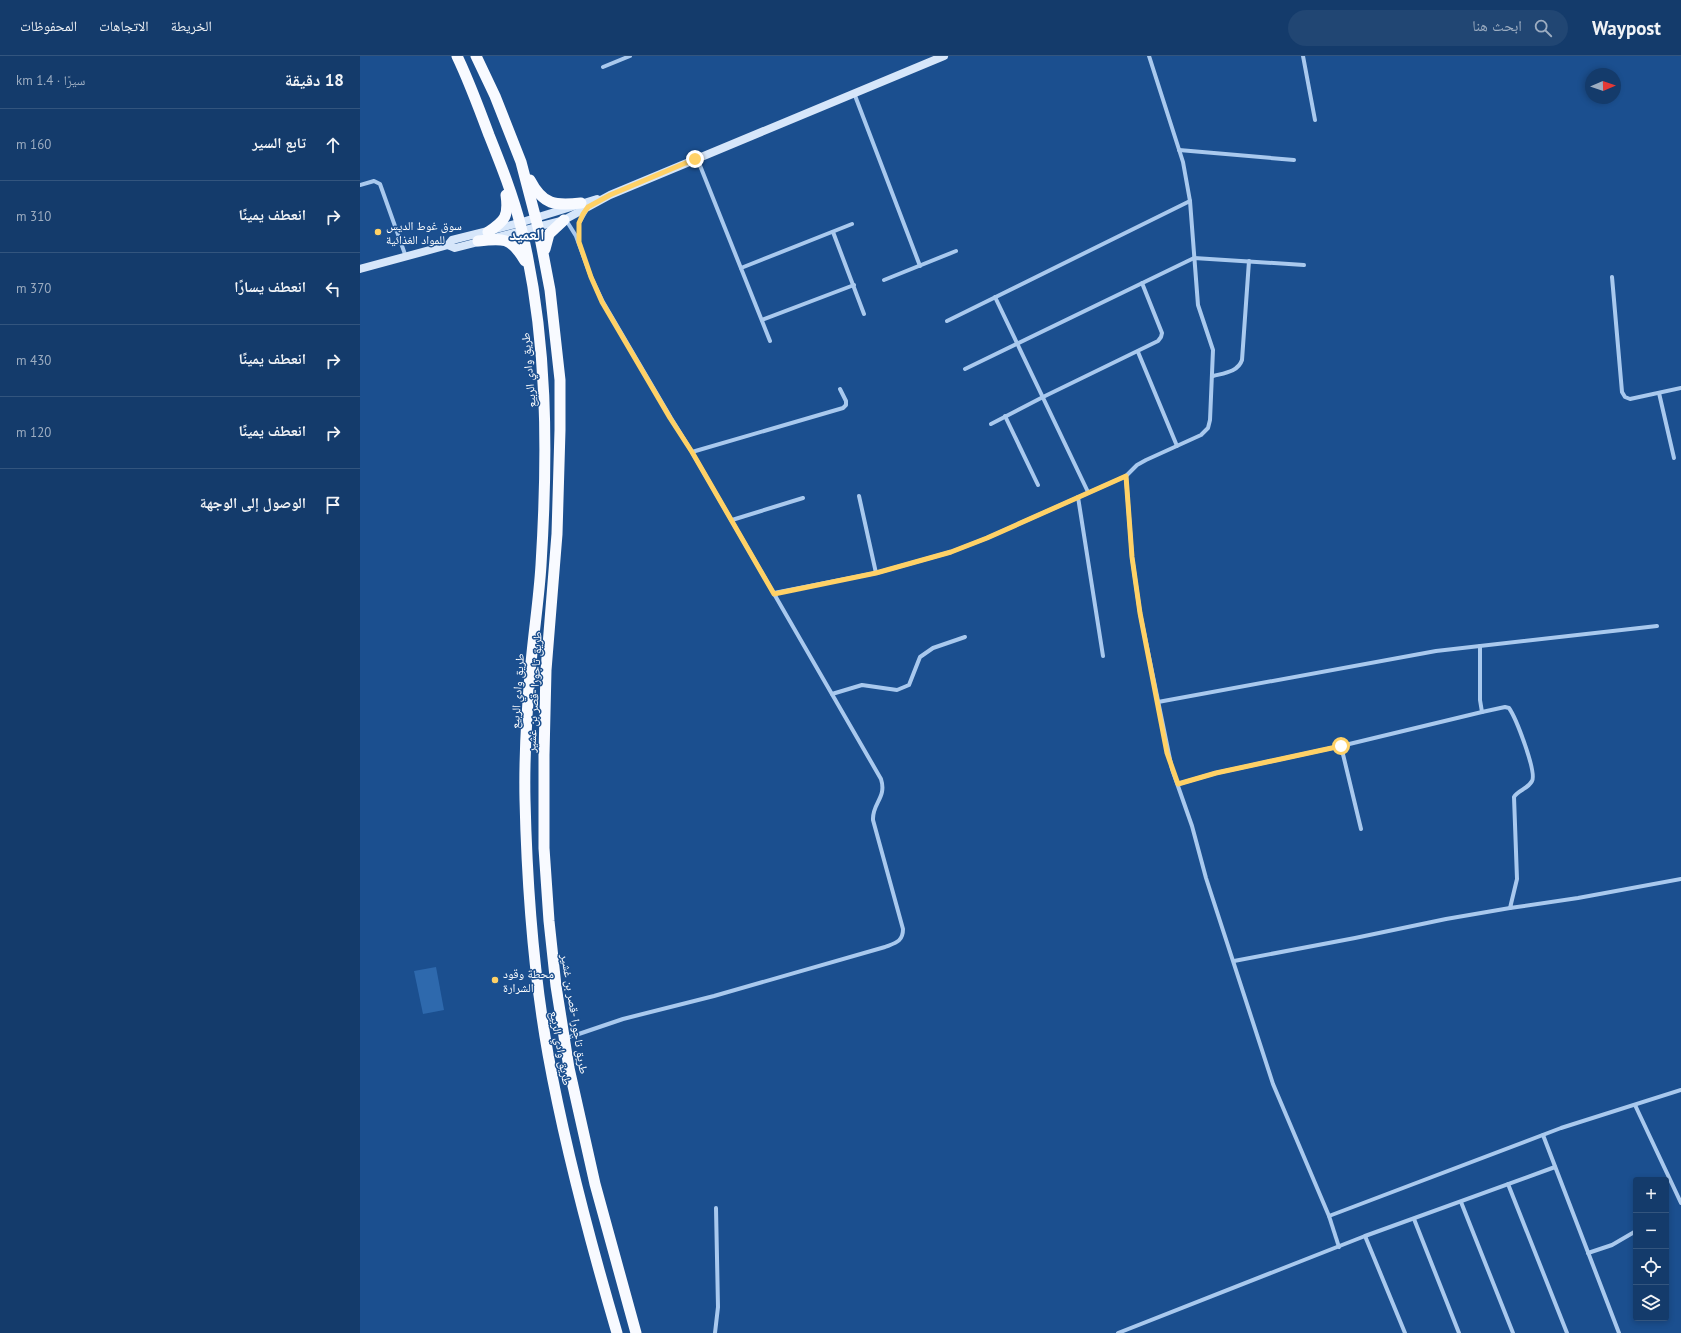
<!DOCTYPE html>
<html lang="ar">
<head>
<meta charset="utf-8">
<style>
  body { margin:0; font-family:"PT Sans","Noto Naskh Arabic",sans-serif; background:#214673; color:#f1f3f6; direction:rtl }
  .controls { position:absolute; right:12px; bottom:12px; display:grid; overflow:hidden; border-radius:4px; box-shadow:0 2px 6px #0003 }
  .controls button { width:36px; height:36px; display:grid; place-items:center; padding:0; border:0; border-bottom:1px solid #33557e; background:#143b6b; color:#f1f3f6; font:20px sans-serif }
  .compass { position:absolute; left:1225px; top:12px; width:36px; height:36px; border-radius:50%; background:#143b6b; box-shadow:0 2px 6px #0003; rotate:88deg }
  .stop { position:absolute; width:12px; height:12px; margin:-9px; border:3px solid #ffd166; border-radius:50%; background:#fff }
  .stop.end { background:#ffd166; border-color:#fff; box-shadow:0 1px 4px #0008 }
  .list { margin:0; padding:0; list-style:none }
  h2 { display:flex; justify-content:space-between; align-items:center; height:52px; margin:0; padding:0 16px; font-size:17px }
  h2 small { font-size:13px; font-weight:400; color:#9dadc1 }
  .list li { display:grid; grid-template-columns:26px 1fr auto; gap:12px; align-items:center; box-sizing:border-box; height:72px; padding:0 16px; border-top:1px solid #33557e }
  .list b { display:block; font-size:15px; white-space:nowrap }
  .list em { font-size:13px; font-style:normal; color:#9dadc1 }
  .icon { flex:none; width:22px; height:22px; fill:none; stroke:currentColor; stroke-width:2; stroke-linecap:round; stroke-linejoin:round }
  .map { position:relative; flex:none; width:1321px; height:1277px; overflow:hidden; direction:ltr }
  header { display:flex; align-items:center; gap:24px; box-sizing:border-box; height:56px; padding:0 20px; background:#143b6b; border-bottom:1px solid #33557e }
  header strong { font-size:19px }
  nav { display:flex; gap:22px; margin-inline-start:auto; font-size:14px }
  .search { width:280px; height:36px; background:#214673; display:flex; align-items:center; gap:10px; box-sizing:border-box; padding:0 14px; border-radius:22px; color:#9dadc1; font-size:15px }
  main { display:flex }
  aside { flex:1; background:#143b6b }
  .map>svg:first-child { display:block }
</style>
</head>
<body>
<header>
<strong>Waypost</strong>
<div class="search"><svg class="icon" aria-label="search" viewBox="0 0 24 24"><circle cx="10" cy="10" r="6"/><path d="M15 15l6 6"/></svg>ابحث هنا</div>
<nav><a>الخريطة</a><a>الاتجاهات</a><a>المحفوظات</a></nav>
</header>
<main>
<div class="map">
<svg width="1321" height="1277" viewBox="0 0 1321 1277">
  <rect width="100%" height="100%" fill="#1b4f8f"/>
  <path fill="#2e69ad" d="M76,911L84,954L63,958L54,915Z"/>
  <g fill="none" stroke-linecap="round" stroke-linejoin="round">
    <g stroke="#a9c9ee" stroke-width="4">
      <path d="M943,0L955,64"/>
      <path d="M243,11L270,0"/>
      <path d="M494,37L560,210"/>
      <path d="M819,94L934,104"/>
      <path d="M337,102L410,285"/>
      <path d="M0,129L14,125L20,128L46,201"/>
      <path d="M473,176L504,258"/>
      <path d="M219,182V167L226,155"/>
      <path d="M381,212L492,168"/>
      <path d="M1252,221L1262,336L1265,341L1270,343L1321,332"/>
      <path d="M524,224L596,195"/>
      <path d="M635,241L728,436"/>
      <path d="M402,264L494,229"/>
      <path d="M587,265L830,145"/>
      <path d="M778,296L817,390"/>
      <path d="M605,313L834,202L944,209"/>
      <path d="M853,320C864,317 878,316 882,304L889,205"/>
      <path d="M1299,337L1314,402"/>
      <path d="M645,360L678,429"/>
      <path d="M631,368L683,341L798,285L801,281L802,277L782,227"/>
      <path d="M332,396L483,352L486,349V345L480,333"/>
      <path d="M766,420L772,501L780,557L812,713L832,770L846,822L913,1028L969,1160L1201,1072L1321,1034"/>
      <path d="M499,440L516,517"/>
      <path d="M718,441L743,600"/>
      <path d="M372,464L443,442"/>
      <path d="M414,537L516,517L591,496L627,482L766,420L777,409L786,404L841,379L848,372L850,364L853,294L838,249L830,145L823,106L789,0"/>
      <path d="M472,638L502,629L537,634L549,629L560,601L573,592L605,581"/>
      <path d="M798,646L1076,595L1297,570"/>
      <path d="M1122,656L1145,651L1149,652C1156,662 1177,716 1172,725C1168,733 1158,734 1154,741L1157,823L1150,852L1218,842L1321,823"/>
      <path d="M981,690L1001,773"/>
      <path d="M818,728L856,717L981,690L1122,656L1120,644V590"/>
      <path d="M874,905L995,882L1086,863L1150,852"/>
      <path d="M204,983L263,963L354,940L525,891C535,887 543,886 543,873L513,764C512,747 527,742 521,723L332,396L311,362L243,246L231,221L216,180L206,164"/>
      <path d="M1275,1049L1321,1147"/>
      <path d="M1183,1079L1259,1277"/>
      <path d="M1148,1128L1207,1277"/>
      <path d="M1101,1146L1153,1277"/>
      <path d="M969,1160L979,1191"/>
      <path d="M1054,1163L1099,1277"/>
      <path d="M1005,1180L1045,1277"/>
      <path d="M1228,1197L1252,1189L1276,1175"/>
      <path d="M355,1277L358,1251L356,1152"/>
      <path d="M758,1277L1005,1180L1195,1111"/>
    </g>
    <g stroke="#d6e6fa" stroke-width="8">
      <path d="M88,189L95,192L204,164L250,139L584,0"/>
      <path d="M88,189L92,184L159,167L237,143"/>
      <path d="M0,213L88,189"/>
    </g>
    <g stroke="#f8faff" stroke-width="11">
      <path d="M97,0C109,25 119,52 129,79C141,109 153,139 161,171C188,282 188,396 181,509C179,542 174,574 171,607C167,652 164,699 165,744C167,829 173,914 188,998C205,1092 230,1185 257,1277"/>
      <path d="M116,0L135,40L161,106L178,171L190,234L200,324V374L197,478L186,614L184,699V792L189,865L196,930L209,1012L235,1128L276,1277"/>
      <path d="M170,124C183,149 195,150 221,147"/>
      <path d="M128,176C145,165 149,160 146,139"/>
      <path d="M118,185C143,182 151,181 165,205"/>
      <path d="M185,193L189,178L204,164"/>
    </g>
  </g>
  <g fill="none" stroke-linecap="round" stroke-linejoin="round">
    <path stroke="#ffd166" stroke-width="5" d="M335,103L250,139L228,151L223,158L219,167V186L231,221L242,246L310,362L332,396L414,538L516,517L591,496L627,482L766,420L772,501L780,557L807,697L818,728L856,717L981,690"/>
  </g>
  <g fill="#ffd166" stroke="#1b4f8f" stroke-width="1.5">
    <circle cx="18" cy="176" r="4"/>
    <circle cx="135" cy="924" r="4"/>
  </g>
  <g text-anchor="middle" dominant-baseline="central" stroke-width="3" stroke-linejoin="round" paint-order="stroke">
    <g font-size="12" fill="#fff" stroke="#1b4f8f" text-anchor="start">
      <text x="26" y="169">سوق غوط الديس<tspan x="26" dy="14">للمواد الغذائية</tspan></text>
      <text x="143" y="917">محطة وقود<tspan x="143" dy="14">الشرارة</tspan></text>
    </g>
    <g font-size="12" fill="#fff" stroke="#1b4f8f">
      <text transform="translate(168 314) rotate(-95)">طريق وادي الربيع</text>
      <text transform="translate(157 635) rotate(-86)">طريق وادي الربيع</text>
      <text transform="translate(174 636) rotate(-87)">طريق تاجورا -قصر بن غشير</text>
      <text transform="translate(215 958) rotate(81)">طريق تاجورا -قصر بن غشير</text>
      <text transform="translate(201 992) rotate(80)">طريق وادي الربيع</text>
    </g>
    <g font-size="16" font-weight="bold" fill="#fff" stroke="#1b4f8f">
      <text x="167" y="178">العميد</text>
    </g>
  </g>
</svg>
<div class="controls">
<button>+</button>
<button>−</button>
<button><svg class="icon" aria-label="locate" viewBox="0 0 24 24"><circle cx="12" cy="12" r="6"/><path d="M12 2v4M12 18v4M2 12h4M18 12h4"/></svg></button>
<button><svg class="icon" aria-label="layers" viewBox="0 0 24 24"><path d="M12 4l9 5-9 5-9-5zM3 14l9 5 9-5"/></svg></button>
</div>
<svg class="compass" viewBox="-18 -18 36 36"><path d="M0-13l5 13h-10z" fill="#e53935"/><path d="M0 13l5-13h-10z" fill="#9dadc1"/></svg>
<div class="stop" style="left:981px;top:690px"></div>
<div class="stop end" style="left:335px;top:103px"></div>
</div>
<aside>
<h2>18 دقيقة<small>سيرًا · 1.4 km</small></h2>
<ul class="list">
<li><svg class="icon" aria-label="ahead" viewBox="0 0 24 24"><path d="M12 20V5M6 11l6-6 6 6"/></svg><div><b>تابع السير</b></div><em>160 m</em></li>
<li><svg class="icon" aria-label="right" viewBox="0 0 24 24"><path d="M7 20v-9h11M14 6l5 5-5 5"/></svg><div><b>انعطف يمينًا</b></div><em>310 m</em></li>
<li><svg class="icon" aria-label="left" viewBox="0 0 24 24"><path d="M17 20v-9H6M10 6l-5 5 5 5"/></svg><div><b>انعطف يسارًا</b></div><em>370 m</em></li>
<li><svg class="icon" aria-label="right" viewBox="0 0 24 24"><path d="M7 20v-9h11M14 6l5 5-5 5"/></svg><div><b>انعطف يمينًا</b></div><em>430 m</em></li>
<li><svg class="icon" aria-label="right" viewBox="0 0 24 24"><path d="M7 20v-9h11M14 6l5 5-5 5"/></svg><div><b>انعطف يمينًا</b></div><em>120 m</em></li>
<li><svg class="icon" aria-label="arrive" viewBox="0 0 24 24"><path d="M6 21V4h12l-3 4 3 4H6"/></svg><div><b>الوصول إلى الوجهة</b></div></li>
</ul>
</aside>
</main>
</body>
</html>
